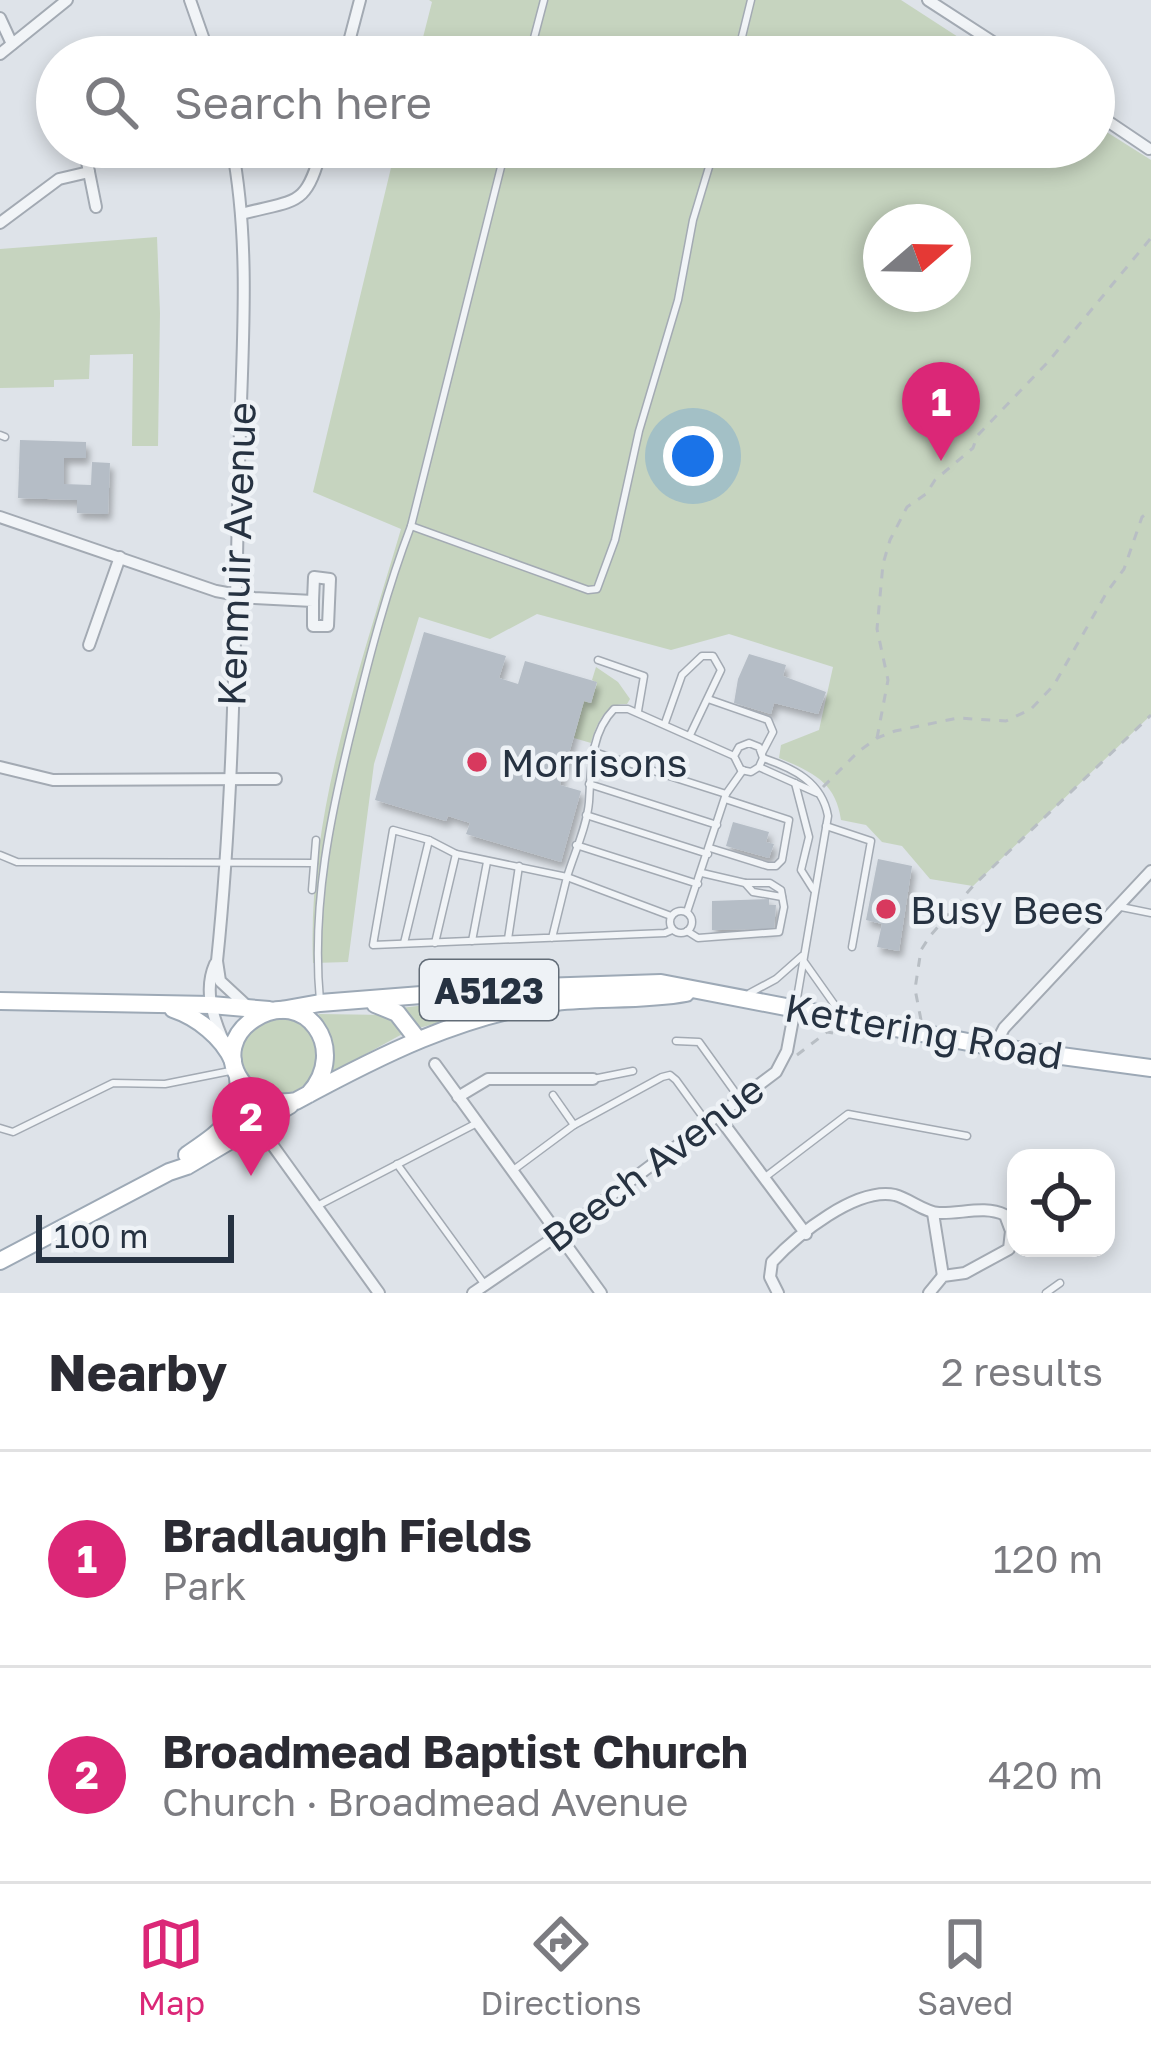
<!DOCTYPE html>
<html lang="en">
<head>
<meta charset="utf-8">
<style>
  body { margin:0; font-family:"Golos Text",sans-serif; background:#f2f2f3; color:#2b2b33 }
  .controls { position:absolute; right:36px; bottom:36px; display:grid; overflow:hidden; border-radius:24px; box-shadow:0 6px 18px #0003 }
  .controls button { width:108px; height:108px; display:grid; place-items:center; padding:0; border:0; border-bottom:3px solid #e1e1e2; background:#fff; color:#2b2b33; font:60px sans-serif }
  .compass { position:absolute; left:863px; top:204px; width:108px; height:108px; border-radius:50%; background:#fff; box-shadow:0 6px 18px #0003; rotate:70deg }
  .scale { position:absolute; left:36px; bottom:30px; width:198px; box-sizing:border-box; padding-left:12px; border:6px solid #263241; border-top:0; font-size:33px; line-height:42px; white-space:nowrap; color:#263241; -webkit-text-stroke:9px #eef2f6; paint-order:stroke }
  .you { position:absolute; left:693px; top:456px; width:42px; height:42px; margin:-30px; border:9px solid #fff; border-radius:50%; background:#1a73e8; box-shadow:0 0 0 18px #1a73e833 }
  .badge { display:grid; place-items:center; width:78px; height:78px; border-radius:50%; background:#db2777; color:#fff; font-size:39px; font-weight:700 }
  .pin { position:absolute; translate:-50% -99px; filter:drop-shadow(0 3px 6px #0008) }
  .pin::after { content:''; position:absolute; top:63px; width:42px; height:36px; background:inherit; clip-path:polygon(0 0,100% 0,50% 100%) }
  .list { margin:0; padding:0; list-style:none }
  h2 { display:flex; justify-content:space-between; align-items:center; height:156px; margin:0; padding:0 48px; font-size:51px }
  h2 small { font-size:39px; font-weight:400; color:#7c7c81 }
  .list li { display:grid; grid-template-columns:78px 1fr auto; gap:36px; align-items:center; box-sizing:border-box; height:216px; padding:0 48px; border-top:3px solid #e1e1e2 }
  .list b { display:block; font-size:45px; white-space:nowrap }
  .list p { margin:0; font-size:39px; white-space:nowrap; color:#7c7c81 }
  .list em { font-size:39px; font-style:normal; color:#7c7c81 }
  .icon { flex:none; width:66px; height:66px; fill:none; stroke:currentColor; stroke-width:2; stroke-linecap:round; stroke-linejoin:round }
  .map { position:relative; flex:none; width:1151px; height:1293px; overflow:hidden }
  .search { position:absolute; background:#fff; box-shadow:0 6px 18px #0003; left:36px; right:36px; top:36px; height:132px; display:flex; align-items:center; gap:30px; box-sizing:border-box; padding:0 42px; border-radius:66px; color:#7c7c81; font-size:45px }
  .sheet { height:588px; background:#fff }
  nav { display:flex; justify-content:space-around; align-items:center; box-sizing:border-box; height:168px; border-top:3px solid #e1e1e2; background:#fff; font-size:33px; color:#7c7c81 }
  nav a { display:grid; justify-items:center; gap:6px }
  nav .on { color:#db2777 }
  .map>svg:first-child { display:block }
</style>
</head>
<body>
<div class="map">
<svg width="1151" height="1293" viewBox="0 0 1151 1293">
  <defs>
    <filter id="shadow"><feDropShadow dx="3.5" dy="6" stdDeviation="3" flood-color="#0004"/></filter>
  </defs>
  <rect width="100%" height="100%" fill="#dee3e9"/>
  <g fill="#c6d4bf" fill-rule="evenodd">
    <path d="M429,0H901L989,57H418L432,2Z"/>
    <path d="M1094,124L1151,160V715L973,886L930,879L902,846L882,842L866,825L841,820C836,782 812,772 779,758L781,745L819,730L833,667L729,634L671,650L537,614L490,639L419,617L374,764L348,962L313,963C307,816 360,669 401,529L313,492L396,147H1094ZM881,222H953V294H881Z"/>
    <path d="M157,237L160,313L158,446H132L133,354L90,355L89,379L54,380V387L0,388V249Z"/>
    <path d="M596,667L618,682L630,699L627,704C605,702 596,725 591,743L574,738L584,701L591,703L597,683L592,680Z"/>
    <path d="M514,994V1002L419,1028L401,1008Z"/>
    <path d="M319,1014L387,1015L406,1032L333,1072L330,1069L332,1040L316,1017Z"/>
    <circle cx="280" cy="1056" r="38"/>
  </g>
  <g fill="#b5bdc6" filter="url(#shadow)">
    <path d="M20,440L86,442V458H64V484L91,485L92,462L110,463L108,514L77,513V500L18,498Z"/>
    <path d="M424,632L506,656L499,678L518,684L525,661L597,682L591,703L584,701L560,785L581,791L561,862L466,834L470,823L448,816L446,821L375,800Z"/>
    <path d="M749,654L786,665L783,676L826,692L818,714L774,703L771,714L734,703L738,679Z"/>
    <path d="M733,822L769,832L766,842L774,844L769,858L726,846Z"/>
    <path d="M878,859L912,866L899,951L877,947L882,924L866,920Z"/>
    <path d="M769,899V905H776L774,929L712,930V901Z"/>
  </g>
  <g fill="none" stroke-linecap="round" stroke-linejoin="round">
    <defs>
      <g id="service">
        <path d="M529,57L544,0"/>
        <path d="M737,57L751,0"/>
        <path d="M0,435L5,437"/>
        <path d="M411,526L588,590L597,589L615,540L639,431L678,300L693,220L715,147"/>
        <path d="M598,660L644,676L638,711"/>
        <path d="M708,699L768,720L773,732L762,753"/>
        <path d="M665,723L682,675L702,656H713L721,670L690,735"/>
        <path d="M594,752L726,794"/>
        <path d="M763,758C793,768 822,782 828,816L796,1004"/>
        <path d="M759,767L763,758L759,747L749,743L739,747L734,756L741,770L751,772L759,767L817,793"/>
        <path d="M795,783L809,837L801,870L813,889"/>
        <path d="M589,784L717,825"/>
        <path d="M586,815L708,854"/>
        <path d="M826,826L871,841L852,947"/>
        <path d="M576,845L698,884"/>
        <path d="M710,848L768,866H776L782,860L789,820L725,799"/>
        <path d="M0,855L17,862L314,863"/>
        <path d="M702,873L745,883L753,892L782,897"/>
        <path d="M312,890L316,840"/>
        <path d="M1121,907L1151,913"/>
        <circle cx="681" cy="922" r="11"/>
        <path d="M687,912L726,794L743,770"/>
        <path d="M671,916L567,877C574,854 587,826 589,802C591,771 590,733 614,709H628L734,756"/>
        <path d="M687,931L698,938L779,932L784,907L781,890L770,883H745"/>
        <path d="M552,938L567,877L456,854L429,840L393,830L373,945L665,933L672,930"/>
        <path d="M508,939L519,866"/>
        <path d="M472,941L487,862"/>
        <path d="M404,943L429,840"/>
        <path d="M435,943L456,854"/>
        <path d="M805,963L839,1011"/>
        <path d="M750,993L776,979L802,956"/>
        <path d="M320,1001C311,905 331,812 354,720C370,654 387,589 411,526L506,147"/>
        <path d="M676,1041L699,1042L740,1099"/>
        <path d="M593,1079L633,1071"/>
        <path d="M553,1095L574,1125"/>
        <path d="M0,1128L13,1132L113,1083L165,1084L235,1070"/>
        <path d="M397,1164L485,1285"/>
        <path d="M512,1171L574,1125L662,1077L670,1075L676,1080L708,1124"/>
        <path d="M764,1178L848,1114L967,1136"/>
        <path d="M317,1206L477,1123"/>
        <path d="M1046,1293L1060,1283"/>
      </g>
      <g id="minor">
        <path d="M190,0L210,57"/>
        <path d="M928,0L1016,57"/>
        <path d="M0,18L12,44"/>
        <path d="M0,54L67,0"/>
        <path d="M345,57L360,0"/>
        <path d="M1094,112L1149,149"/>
        <path d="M84,147L96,207"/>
        <path d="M232,147C252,251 241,361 239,467C235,631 234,798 217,961L220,981L247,1006"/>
        <path d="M241,214C298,199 306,208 322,147"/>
        <path d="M0,223L59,179L89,172"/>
        <path d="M0,517L216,591L254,598L313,601L314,577L330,579L328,626H313V601"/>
        <path d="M89,645L120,557"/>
        <path d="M0,767L53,780L276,779"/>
        <path d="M215,964C204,989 212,1014 222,1038"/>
        <path d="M994,1047L1004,1028L1151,871"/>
        <path d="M435,1064L601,1293"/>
        <path d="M241,1094L258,1125L379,1293"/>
        <path d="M458,1097L488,1079H593"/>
        <path d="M718,1116L806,1234"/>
        <path d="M933,1213L943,1276"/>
        <path d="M473,1293L558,1235L776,1072L787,1051L795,1008"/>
        <path d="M778,1293L770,1277L772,1262C797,1235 856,1187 895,1195C910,1199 924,1212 939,1213C961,1214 985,1205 1005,1215L1011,1231L1009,1249L965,1273L943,1276L929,1293"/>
      </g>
      <g id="primary">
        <path d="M0,1001L211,1005L269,1010"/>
        <path d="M375,1004L397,1013L418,1040"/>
        <path d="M173,1009C197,1017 223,1037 233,1061"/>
        <path d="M281,1010L320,1003L510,988L661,983L994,1047L1151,1068"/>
        <path d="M309,1094C350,1049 305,986 254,1019C207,1050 244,1112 296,1101C377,1057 463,1013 556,1002C599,997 643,1001 686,993"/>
        <path d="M187,1155C217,1134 244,1119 238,1078"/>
        <path d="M0,1261L169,1172L187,1166L290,1105"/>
      </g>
    </defs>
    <use href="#service" stroke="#a3aab3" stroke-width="9"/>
    <use href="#minor" stroke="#a3aab3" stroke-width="14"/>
    <use href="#primary" stroke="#9da9b6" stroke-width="20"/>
    <g stroke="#b8bec4" stroke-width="3" stroke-dasharray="9 9" stroke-linecap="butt">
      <path d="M877,738L888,680L877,629L883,564L890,540L907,507L926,494L935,480L973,448L977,436L1048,362L1151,238"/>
      <path d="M823,787L858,752L877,738L895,731L958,718L1006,721L1031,709L1054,685L1107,592L1124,569L1142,517L1151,510"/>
      <path d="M921,1020L915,989L921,950L930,936L973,886L1151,715"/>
      <path d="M797,1055L827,1032L833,1033"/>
    </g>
    <use href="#service" stroke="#f1f4f7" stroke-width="6"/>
    <use href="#minor" stroke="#f1f4f7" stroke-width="10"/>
    <use href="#primary" stroke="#fff" stroke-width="16"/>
  </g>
  <g fill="#d8395e" stroke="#eef2f6" stroke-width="4.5">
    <circle cx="477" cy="762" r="12"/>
    <circle cx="886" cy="909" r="12"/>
  </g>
  <g text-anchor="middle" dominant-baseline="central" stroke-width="9" stroke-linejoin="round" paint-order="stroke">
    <rect fill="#eef2f6" stroke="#626c77" stroke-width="3" x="420" y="960" width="138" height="60" rx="9"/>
    <g font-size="36" font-weight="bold" fill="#263241">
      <text x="489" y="990">A5123</text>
    </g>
    <g font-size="39" fill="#263241" stroke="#eef2f6">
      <text transform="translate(236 554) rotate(-88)">Kenmuir Avenue</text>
      <text transform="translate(924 1031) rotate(10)">Kettering Road</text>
      <text transform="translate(653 1163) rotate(-37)">Beech Avenue</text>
    </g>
    <g font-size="39" fill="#263241" stroke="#eef2f6" text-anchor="start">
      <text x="501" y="762">Morrisons</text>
      <text x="910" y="909">Busy Bees</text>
    </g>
  </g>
</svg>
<div class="controls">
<button><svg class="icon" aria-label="locate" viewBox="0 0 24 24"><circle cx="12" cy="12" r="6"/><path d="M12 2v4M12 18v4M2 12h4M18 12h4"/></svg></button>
</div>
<svg class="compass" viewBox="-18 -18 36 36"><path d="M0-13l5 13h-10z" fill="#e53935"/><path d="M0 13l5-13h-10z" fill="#7c7c81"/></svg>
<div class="scale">100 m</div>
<div class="you"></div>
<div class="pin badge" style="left:941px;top:461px">1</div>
<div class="pin badge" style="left:251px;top:1176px">2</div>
<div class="search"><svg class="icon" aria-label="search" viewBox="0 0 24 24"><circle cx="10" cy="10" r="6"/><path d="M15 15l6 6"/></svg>Search here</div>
</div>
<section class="sheet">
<h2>Nearby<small>2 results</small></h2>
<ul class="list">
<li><span class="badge">1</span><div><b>Bradlaugh Fields</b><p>Park</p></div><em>120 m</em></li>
<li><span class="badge">2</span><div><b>Broadmead Baptist Church</b><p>Church · Broadmead Avenue</p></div><em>420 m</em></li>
</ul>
</section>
<nav>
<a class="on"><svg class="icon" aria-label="map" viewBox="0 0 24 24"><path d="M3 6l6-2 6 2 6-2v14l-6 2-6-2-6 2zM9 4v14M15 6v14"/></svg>Map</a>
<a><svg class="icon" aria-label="directions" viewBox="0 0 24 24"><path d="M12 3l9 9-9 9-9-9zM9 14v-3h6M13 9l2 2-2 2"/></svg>Directions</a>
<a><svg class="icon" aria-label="saved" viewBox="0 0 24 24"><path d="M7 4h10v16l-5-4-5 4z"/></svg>Saved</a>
</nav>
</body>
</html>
